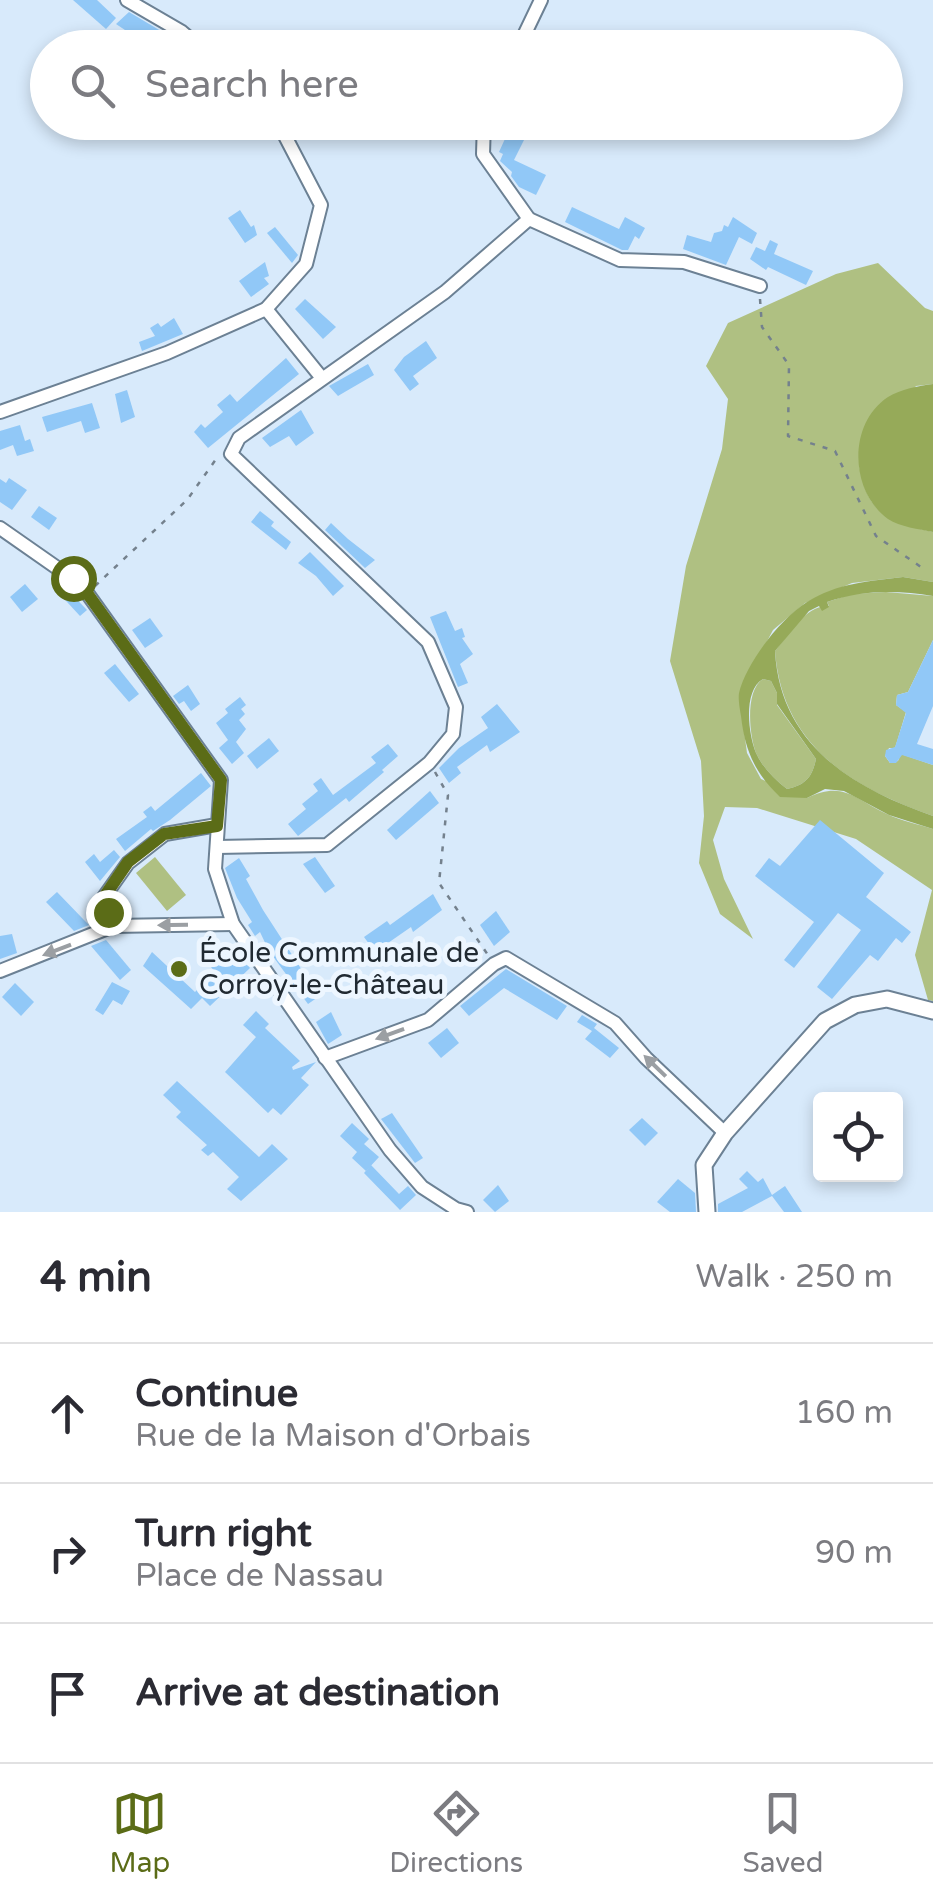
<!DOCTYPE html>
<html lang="en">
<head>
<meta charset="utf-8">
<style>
  body { margin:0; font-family:"Varela Round",sans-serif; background:#f7f7f7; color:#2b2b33 }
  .controls { position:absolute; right:30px; bottom:30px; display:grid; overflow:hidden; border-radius:10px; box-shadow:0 5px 15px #0003 }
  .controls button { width:90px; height:90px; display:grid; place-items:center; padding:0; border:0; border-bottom:2px solid #e1e1e2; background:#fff; color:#2b2b33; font:50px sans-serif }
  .stop { position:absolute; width:30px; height:30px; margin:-22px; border:8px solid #5b6c17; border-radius:50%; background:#fff }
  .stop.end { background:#5b6c17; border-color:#fff; box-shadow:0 2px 10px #0008 }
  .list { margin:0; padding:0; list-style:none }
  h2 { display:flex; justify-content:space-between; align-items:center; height:130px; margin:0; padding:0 40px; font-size:42px }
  h2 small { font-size:32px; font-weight:400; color:#7c7c81 }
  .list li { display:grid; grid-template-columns:65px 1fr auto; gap:30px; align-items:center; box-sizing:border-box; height:140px; padding:0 40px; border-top:2px solid #e1e1e2 }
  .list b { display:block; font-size:38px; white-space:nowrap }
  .list p { margin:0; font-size:32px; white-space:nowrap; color:#7c7c81 }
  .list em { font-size:32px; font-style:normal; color:#7c7c81 }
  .icon { flex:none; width:55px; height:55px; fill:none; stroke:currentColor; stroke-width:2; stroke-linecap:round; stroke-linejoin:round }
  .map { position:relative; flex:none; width:933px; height:1212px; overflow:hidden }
  .search { position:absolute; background:#fff; box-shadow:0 5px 15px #0003; left:30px; right:30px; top:30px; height:110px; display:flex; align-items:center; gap:25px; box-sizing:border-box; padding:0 35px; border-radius:55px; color:#7c7c81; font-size:38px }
  .sheet { height:550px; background:#fff }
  nav { display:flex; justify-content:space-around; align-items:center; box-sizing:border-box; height:140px; border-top:2px solid #e1e1e2; background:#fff; font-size:28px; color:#7c7c81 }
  nav a { display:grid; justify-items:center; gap:5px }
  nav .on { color:#5b6c17 }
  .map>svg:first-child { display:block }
</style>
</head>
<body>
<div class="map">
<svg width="933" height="1212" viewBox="0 0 933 1212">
  <rect width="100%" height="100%" fill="#d8eafb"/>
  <g fill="#afc082">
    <path d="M878,263L925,308L933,311V384L916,386L859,465C868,515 887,521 933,532V582L903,577L852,583L805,603L773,630L739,694L747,753L761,779L807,798C843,780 855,799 887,814C901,821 918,824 933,829V1001L928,1000L915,955L932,890L856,839L757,808L725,807L713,840L724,879L753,939L720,914L699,863L704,816L701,761L670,661L686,566L722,449L728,399L706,366L728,323L836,274Z"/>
    <path d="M886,592L933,596V640L908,692L897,695L896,705L906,712L895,748H889L885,756L890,763L898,761L901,754L933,765V816C852,788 782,746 775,651C789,635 805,605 829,606L827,602L852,594Z"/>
    <path d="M763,679L771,681L777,693V705L816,759C812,778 805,785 787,789C774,779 763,768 756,753C749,735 745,690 763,679Z"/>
    <path d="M155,857L186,895L167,911L136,873Z"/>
  </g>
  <g fill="#96aa59" fill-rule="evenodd">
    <path d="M933,384V532C919,529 900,527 888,519C850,492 847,424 888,397C901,389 918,386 933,384Z"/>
    <path d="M903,577L933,582V596C897,590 862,590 827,602L829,607L822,611L819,606L809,611L775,651C780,745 853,788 933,816V829L889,815L844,791L825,789L807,798L780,797C755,773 745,751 741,716C740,710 738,700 739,693C746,663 781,618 807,602C837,583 870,581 903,577ZM763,679L771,681L777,693V704L816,759C812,778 805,785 787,789C774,779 763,768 756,753C748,734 743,690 763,679Z"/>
  </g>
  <g fill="#91c8f7">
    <path d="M73,0H97L116,18L106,29Z"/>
    <path d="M129,12L176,40L185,48H122L131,34L116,24Z"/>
    <path d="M509,130L525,138L514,160L546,175L536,195L519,187L511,176L512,172L500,161L503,154L499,152Z"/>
    <path d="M572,207L619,229L625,217L645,228L639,239L635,236L628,250H622L565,222Z"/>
    <path d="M240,210L251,227L254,225L257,235L245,243L228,218Z"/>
    <path d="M733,217L757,233L752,244L739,237L726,265L683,249L687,235L711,242L714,233L722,231L724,225L728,227Z"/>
    <path d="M275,227L298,255L292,263L267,233Z"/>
    <path d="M770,240L778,244L774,254L813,271L806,285L768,267L766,270L750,259L756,247L765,251Z"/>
    <path d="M265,262L269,276L264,278L269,284L251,297L239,281Z"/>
    <path d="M305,299L336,327L323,339L295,309Z"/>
    <path d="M174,318L183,334L142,351L139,342L155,336L150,328L158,323L161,327Z"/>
    <path d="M426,341L437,358L413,376L419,384L410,391L394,370L404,357Z"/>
    <path d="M286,358L299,374L208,448L194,432L201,424L205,428L223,412L217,405L230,394L237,402Z"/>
    <path d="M368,364L374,375L343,393L338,396L329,386Z"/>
    <path d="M127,390L135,417L121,423L115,394Z"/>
    <path d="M92,403L100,428L85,433L81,421L47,432L42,417Z"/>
    <path d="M301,410L314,433L296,446L289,436L270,447L262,438Z"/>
    <path d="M20,425L25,441L30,439L34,451L17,456L13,445L0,450V431Z"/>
    <path d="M9,478L27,490L12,510L0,502V479L6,483Z"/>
    <path d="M39,506L57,518L49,530L31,517Z"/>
    <path d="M260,511L274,522L271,526L291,542L286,550L251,522Z"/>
    <path d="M331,523L348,539L375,560L365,568L325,530Z"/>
    <path d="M310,552L344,586L333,596L316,576L298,563Z"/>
    <path d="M61,583L87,610L80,616L55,589Z"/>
    <path d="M25,584L38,599L22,612L10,597Z"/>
    <path d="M446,611L455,631L462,628L465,637L462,638L473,654L460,664L468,683L458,687L430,617Z"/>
    <path d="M150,618L163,636L145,648L132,630Z"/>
    <path d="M933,640V706L917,744L933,749V765L902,755L896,763H890L885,756L886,750L895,747L906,713L896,705L897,695L908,692Z"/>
    <path d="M115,664L139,694L129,702L104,673Z"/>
    <path d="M188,685L200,704L191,711L184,701L179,704L173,696Z"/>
    <path d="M240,697L246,705L241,709L245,714L239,720L246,729L236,742L244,753L232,764L219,748L228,740L216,723L228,713L225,709Z"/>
    <path d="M497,704L520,732L490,752L487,745L457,767L461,773L449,783L439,768L459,748L488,728L481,717Z"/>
    <path d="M269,738L279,751L257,769L247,756Z"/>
    <path d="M388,744L398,756L382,770L384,772L349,802L346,798L298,836L288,824L306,809L302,804L318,791L313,784L321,778L333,795L376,763L371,757Z"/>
    <path d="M201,773L211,786L170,820L153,831L151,829L125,851L116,839L147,817L143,812L151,806L155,811Z"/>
    <path d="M430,791L439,803L396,840L387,830Z"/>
    <path d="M820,820L884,873L866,897L911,932L902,943L896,938L878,961L870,955L832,999L817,987L861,930L838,913L794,968L784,960L814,922L755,876L769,858L780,866Z"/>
    <path d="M114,850L120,857L100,881L85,862L94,854L100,862Z"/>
    <path d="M315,857L335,886L325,893L303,864Z"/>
    <path d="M239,858L250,876L246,879L263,910L309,981L311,980L321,995L308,1004L269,951L260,932L255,936L248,925L252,922L237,898L225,868Z"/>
    <path d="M57,892L84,920L89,925L74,931L46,902Z"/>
    <path d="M433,894L442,910L413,932L411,927L375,952L364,937L387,921L390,925Z"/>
    <path d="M496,911L510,932L494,946L480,925Z"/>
    <path d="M12,934L17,953L0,959V936Z"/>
    <path d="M106,940L131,970L120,980L91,946Z"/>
    <path d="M233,948L250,968L210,1006L202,998L191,1009L143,966L152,952L195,992L215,972L211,967Z"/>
    <path d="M506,969L567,1006L557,1020L504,988L469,1016L460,1006Z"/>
    <path d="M112,982L130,991L122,1005L113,1000L103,1015L95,1010Z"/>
    <path d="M15,983L34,1002L21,1016L2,997Z"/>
    <path d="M256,1011L269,1024L265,1028L300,1061L292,1067L293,1070L316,1062L301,1078L309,1085L281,1115L273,1108L268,1113L225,1072L256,1037L243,1025Z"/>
    <path d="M331,1012L342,1035L328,1044L316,1022Z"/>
    <path d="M582,1015L597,1024L594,1028L619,1048L610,1058L585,1039L592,1031L577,1022Z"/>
    <path d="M447,1028L459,1043L441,1058L428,1043Z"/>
    <path d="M177,1081L259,1157L272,1144L288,1159L241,1201L227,1189L239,1177L213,1152L208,1156L201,1150L207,1145L176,1117L181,1112L163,1095Z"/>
    <path d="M392,1113L423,1158L415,1163L381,1119Z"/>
    <path d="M642,1118L658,1133L645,1146L629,1130Z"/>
    <path d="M352,1123L369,1139L364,1144L379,1157L366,1171L352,1158L357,1152L340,1136Z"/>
    <path d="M371,1165L399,1194L408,1186L416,1195L400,1210L364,1173Z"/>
    <path d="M747,1171L758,1182L763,1178L772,1195L785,1186L802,1212H784L772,1196L742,1212H718V1204L748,1188L739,1179Z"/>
    <path d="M678,1179L695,1193L696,1212H670L657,1202Z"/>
    <path d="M498,1185L509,1201L495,1212L483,1200Z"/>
  </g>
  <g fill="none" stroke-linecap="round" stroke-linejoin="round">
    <defs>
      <g id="minor">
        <path d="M127,0L182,32L201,48"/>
        <path d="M518,48L541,0"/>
        <path d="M484,122L483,154L529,219"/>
        <path d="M266,309L321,377"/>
        <path d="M0,412L167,353L266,309L306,264L321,205L284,134L275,122"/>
        <path d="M0,528L73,579L87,593L221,780L215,869L233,924L390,1150L422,1187L456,1209L467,1212"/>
        <path d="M217,847L327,845L429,763L453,734L456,707L428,642L231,454L239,438L445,292L529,219L620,260L684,262L760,286"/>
        <path d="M113,926L104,897L128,863L165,834L217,825"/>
        <path d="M0,971L113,926L233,924"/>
        <path d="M325,1058L428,1020L494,964L506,958L615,1023L646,1058L725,1133"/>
      </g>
      <path id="tertiary" d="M707,1212L704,1165L725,1133L825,1021L855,1005L887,999L933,1011"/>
    </defs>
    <use href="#minor" stroke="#6c8194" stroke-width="16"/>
    <use href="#tertiary" stroke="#6c8194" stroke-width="19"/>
    <g stroke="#74818d" stroke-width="2.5" stroke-dasharray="5 8" stroke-linecap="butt">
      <path d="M760,299L762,327L789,365L788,436L835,451L876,536L921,567"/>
      <path d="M95,586L187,500L219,455"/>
      <path d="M435,772L448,795L439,883L488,955"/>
    </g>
    <use href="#minor" stroke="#fff" stroke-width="12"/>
    <use href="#tertiary" stroke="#fff" stroke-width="15"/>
  </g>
  <defs><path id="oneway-solid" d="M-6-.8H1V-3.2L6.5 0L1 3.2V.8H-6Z" transform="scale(2.5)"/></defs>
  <g fill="#9b9fa3">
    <use href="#oneway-solid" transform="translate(173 925) rotate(179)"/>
    <use href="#oneway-solid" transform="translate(57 950) rotate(159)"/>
    <use href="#oneway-solid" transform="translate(390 1034) rotate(160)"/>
    <use href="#oneway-solid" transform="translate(655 1066) rotate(-136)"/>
  </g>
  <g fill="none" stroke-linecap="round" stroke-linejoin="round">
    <path stroke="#5b6c17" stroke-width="12" d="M73,578L87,593L221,780L217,826L164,834L128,862L104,897L108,912"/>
  </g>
  <circle fill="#5b6c17" stroke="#edf6ff" stroke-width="4" cx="179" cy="969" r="10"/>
  <g text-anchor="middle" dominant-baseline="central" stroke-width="10" stroke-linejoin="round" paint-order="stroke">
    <g font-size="28" fill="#212a32" stroke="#edf6ff" text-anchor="start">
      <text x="199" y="953">École Communale de<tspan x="199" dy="32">Corroy-le-Château</tspan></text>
    </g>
  </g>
</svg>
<div class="controls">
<button><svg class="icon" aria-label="locate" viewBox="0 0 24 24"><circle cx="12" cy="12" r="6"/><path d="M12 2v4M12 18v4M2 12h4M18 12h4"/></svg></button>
</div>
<div class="stop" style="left:73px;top:578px"></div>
<div class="stop end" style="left:108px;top:912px"></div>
<div class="search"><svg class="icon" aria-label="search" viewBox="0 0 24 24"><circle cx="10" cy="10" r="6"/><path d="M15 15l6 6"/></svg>Search here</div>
</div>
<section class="sheet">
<h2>4 min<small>Walk · 250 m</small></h2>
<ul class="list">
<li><svg class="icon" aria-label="ahead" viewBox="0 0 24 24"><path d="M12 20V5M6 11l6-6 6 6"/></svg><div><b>Continue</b><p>Rue de la Maison d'Orbais</p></div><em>160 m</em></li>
<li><svg class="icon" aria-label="right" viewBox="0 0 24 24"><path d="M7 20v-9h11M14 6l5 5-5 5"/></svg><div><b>Turn right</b><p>Place de Nassau</p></div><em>90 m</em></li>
<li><svg class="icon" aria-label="arrive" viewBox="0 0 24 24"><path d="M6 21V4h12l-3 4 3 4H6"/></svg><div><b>Arrive at destination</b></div></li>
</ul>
</section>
<nav>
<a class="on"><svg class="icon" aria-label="map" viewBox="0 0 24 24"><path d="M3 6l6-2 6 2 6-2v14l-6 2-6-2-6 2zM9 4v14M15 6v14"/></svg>Map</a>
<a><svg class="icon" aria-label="directions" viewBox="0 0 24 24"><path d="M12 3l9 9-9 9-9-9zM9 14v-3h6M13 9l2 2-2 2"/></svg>Directions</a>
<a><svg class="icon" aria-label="saved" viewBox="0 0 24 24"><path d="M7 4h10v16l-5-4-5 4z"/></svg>Saved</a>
</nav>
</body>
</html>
